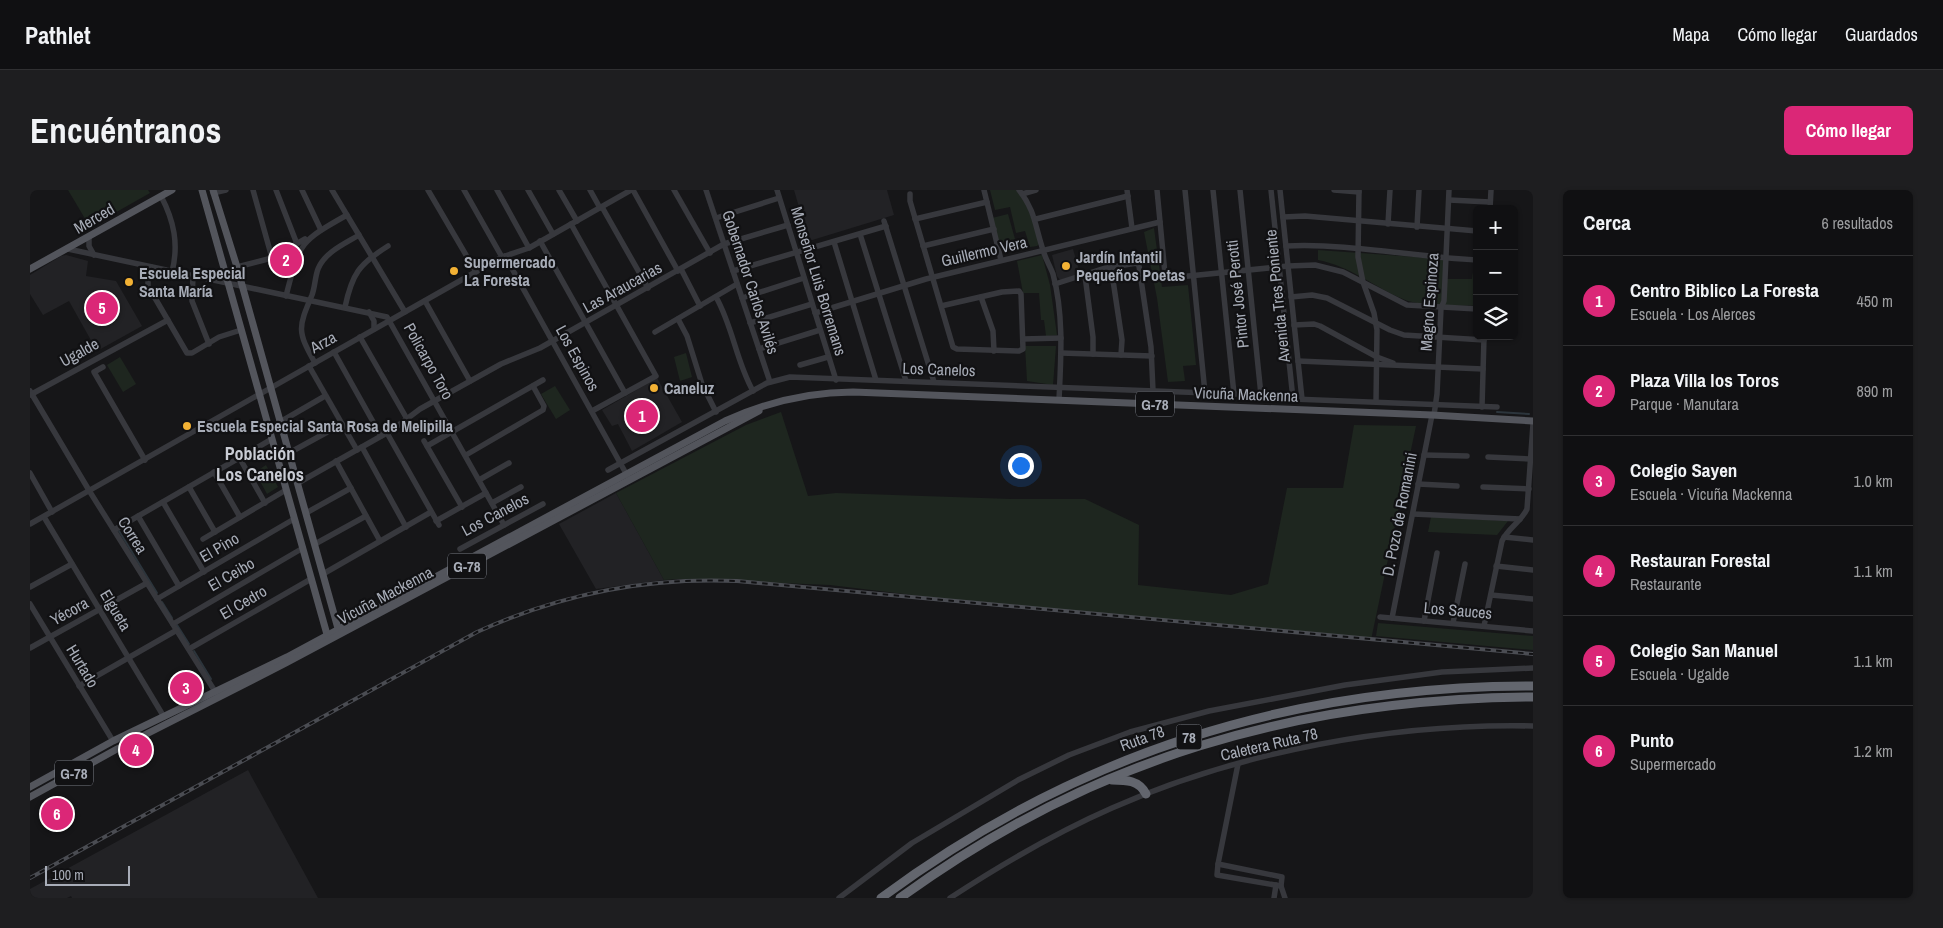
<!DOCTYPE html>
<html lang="es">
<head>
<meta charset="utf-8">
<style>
  body { margin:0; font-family:"Archivo Narrow",sans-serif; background:#1e1e20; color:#f1f3f6 }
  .controls { position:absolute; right:15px; top:15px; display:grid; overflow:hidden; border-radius:8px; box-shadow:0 1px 4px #0004 }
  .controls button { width:45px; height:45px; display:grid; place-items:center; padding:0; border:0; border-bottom:1px solid #303032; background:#101012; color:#f1f3f6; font:25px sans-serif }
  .scale { position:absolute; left:15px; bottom:12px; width:85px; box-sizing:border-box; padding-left:5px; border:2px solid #a8adb8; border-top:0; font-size:14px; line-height:18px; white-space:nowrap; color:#a8adb8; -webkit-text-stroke:4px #111113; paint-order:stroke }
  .you { position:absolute; left:990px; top:275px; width:18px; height:18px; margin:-12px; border:4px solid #fff; border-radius:50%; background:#1a73e8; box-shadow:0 0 0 8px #1a73e833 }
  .badge { display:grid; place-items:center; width:32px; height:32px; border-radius:50%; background:#db2777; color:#fff; font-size:16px; font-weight:700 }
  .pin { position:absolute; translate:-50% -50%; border:2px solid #fff; box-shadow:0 1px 5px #0006 }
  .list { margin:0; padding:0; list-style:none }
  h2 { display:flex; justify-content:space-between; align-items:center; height:65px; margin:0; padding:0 20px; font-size:21px }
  h2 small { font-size:16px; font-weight:400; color:#9c9d9f }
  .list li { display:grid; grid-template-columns:32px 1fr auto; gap:15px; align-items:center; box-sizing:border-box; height:90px; padding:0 20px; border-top:1px solid #303032 }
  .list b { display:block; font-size:19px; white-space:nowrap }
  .list p { margin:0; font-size:16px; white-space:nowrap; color:#9c9d9f }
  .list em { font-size:16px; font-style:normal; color:#9c9d9f }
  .icon { flex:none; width:28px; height:28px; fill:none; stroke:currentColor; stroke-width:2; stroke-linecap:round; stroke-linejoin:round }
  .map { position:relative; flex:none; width:1503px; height:708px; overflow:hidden; border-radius:8px }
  header { display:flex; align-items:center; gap:30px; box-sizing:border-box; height:70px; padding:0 25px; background:#101012; border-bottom:1px solid #303032 }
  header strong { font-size:24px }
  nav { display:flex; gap:28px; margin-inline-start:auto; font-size:18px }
  .intro { display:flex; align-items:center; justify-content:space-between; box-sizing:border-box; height:120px; padding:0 30px }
  h1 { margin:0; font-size:35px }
  .button { padding:12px 22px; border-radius:8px; background:#db2777; color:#fff; font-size:18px; font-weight:700 }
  main { display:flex; gap:30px; padding:0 30px }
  aside { flex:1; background:#101012; border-radius:8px; box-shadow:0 1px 4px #0004 }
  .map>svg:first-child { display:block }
</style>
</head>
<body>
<header>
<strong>Pathlet</strong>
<nav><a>Mapa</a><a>Cómo llegar</a><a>Guardados</a></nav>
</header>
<div class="intro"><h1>Encuéntranos</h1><a class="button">Cómo llegar</a></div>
<main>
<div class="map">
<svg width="1503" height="708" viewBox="0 0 1503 708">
  <rect width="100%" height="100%" fill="#161618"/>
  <g fill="#222225">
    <path d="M764,0H857L864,25L779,51Z"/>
    <path d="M1043,59L1050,84L1030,90L1027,86L1022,65Z"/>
    <path d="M36,65L58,71L56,86L86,91L112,136L67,161L39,111L13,125L0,104V85L31,66Z"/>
    <path d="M627,188L652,232L602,261L588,234L582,236L572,220Z"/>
    <path d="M586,303L634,390L566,399L529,334Z"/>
    <path d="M218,580L288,708H42L41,706L37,708H0V699Z"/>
  </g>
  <g fill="#1e261f">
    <path d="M38,0H118L120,3L60,37Z"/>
    <path d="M960,0H987L995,10L1010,53L1007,56L1000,57L995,41L986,43L980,17L965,20Z"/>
    <path d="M978,24L985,49L969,54L962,28Z"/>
    <path d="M1124,38L1132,97L1158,95L1166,175L1153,176L1155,191L1138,192L1127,108L1114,42Z"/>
    <path d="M1288,60L1414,69L1413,89H1442L1443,82H1447V116C1427,115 1390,117 1373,109C1344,97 1320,76 1288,70Z"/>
    <path d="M263,65L259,85L243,84L240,75Z"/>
    <path d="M1012,65L1020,95L1027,145L1016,146L1014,130H1011L1009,103H993L987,71Z"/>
    <path d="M995,156H1026L1023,195L997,191Z"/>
    <path d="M656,163L662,187L650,191L644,167Z"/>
    <path d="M90,167L106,194L93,202L77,175Z"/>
    <path d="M525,196L540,220L526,229L511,204Z"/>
    <path d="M751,222L778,306L806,303L981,309H1055L1109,335L1108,395L1201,405L1238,394L1257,298H1313L1324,235L1386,236L1341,450L899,407L800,395L648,389L634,390L586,303L716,235Z"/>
    <path d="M236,275L248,297L237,304L225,282Z"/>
    <path d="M1401,327L1478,331L1467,345L1398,342Z"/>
    <path d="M1348,433L1503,446V460L1346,446Z"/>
  </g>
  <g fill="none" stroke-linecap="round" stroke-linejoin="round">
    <g stroke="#2c353c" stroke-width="2">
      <path d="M1467,222L1499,224"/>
      <path d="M89,341L127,403"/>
      <path d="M132,412L142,428"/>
      <path d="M147,435L159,454"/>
      <path d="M164,461L181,489"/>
    </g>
    <g stroke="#37383d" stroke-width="5.5">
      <path d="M223,0L242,68"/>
      <path d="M246,0L267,54"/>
      <path d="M272,0L291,40"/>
      <path d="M302,0L375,122"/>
      <path d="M398,0L446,82"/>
      <path d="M434,0L472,67"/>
      <path d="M467,0L499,58"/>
      <path d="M498,0L523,44"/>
      <path d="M529,0L547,31"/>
      <path d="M560,0L570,18"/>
      <path d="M603,0L648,81"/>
      <path d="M644,0L680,63"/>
      <path d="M676,0L740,192"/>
      <path d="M747,0L806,190"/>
      <path d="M954,0L971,70"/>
      <path d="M989,0C1005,20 1005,36 1013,60C1015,68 1020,76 1023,84C1034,125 1031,168 1029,210"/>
      <path d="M1097,0L1102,38"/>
      <path d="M1127,0L1135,84L1139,88L1258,76L1285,75L1313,82L1377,115L1447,119"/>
      <path d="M1155,0L1175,203"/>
      <path d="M1183,0L1204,204"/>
      <path d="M1210,0L1231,205"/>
      <path d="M1241,0L1263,209"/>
      <path d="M1250,0L1272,209"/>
      <path d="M1304,0L1329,2"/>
      <path d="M1329,0L1328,67L1333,92L1344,123L1347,140L1346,212"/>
      <path d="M183,3L196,0"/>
      <path d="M880,4V11L923,157L927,159L989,161L993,159L991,104L989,101L972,102L911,116"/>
      <path d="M992,4L1006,0"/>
      <path d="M131,6C144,31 149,54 142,82"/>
      <path d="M1419,10L1460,12"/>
      <path d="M572,17L618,98"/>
      <path d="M1460,19L1461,0"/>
      <path d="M1253,27L1275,26L1447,41"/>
      <path d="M686,28L749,8"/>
      <path d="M885,29L957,12"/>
      <path d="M1006,29L1098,6"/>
      <path d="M854,31L904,192"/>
      <path d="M541,34L626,186L562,221"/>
      <path d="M1358,34L1360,0"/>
      <path d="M1387,37L1389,0"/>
      <path d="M830,44L876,191"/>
      <path d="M59,47V56L64,65"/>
      <path d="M510,51L595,203"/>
      <path d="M804,52L846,190"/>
      <path d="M893,56L964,39"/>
      <path d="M1256,56C1320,53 1383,67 1447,70"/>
      <path d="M38,59L357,127L474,335"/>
      <path d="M475,66L598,287"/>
      <path d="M121,77L118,90V96L157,163H162L189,147L211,140"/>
      <path d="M207,77L242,68L275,49"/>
      <path d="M1081,77L1092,150L1091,165"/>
      <path d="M651,79L670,116"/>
      <path d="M703,81L856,36"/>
      <path d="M163,86L162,111L179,154"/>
      <path d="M1055,86L1063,147V164"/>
      <path d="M1025,94L1075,78L1107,73L1109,76L1121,157L1123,201"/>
      <path d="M256,106C270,52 269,52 317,25"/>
      <path d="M686,107C703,137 706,171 723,201"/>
      <path d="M951,107L963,141L964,161"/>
      <path d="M1261,107L1282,105L1297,108L1360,140L1374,145L1454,150"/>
      <path d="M712,108L774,88"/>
      <path d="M395,111L440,191"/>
      <path d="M315,117C322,84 329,74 358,56"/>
      <path d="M339,122L344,131V139"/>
      <path d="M785,123L896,89L1130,32"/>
      <path d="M648,129L657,146L672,194L686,222"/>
      <path d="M720,133L782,114"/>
      <path d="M1264,135L1284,134L1290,136L1347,167L1363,173"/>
      <path d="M625,142L707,94"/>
      <path d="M330,147L377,229"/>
      <path d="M993,149L1031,148"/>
      <path d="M729,159L790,140"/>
      <path d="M304,162L351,246"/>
      <path d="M1031,163L1122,166"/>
      <path d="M1268,171L1453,179"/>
      <path d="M285,173C267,141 268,138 282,105C285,97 285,87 288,79C295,62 314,54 329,45"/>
      <path d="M770,175L798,167"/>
      <path d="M279,176L327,260"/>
      <path d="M73,177L64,182L115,270"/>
      <path d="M0,201L60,302L186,503"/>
      <path d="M0,205L138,130"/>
      <path d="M1452,217L1454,148"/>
      <path d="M1404,225L1407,204L1411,118L1414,111L1419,0"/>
      <path d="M250,232L295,206"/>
      <path d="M357,243L409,335"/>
      <path d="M394,251L432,317"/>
      <path d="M397,256L513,190"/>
      <path d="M332,257L376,337"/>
      <path d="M259,263L312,234"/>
      <path d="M436,265L513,220L514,216L503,196"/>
      <path d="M1394,265L1437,266"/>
      <path d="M209,267L235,313"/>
      <path d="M1458,267L1501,269"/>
      <path d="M306,271L350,351"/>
      <path d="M578,280L737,193L760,187L1231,205L1263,209L1467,217"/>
      <path d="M184,282L210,327"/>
      <path d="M0,283L22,322"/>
      <path d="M449,290L479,273"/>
      <path d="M268,293L362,240L390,219L471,174L510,158L694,54L758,35"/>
      <path d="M1388,294L1427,296"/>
      <path d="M159,297L185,342"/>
      <path d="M1453,297L1499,299"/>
      <path d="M133,312L174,382"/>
      <path d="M462,313L491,297"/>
      <path d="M276,323L321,298"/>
      <path d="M1383,324L1490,329"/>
      <path d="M108,326L149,396"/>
      <path d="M14,327L134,527"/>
      <path d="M406,331L456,303"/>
      <path d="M0,334L472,67L499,58L601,0"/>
      <path d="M84,340L242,249"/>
      <path d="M1474,347L1503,350"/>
      <path d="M173,349L256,300"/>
      <path d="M285,354L336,326"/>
      <path d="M430,359L513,314"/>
      <path d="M1466,376L1503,380"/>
      <path d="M293,384L401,322"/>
      <path d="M0,397L42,374"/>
      <path d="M1461,405L1503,409"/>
      <path d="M127,409L264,329"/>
      <path d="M0,414L83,551"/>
      <path d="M1350,427L1503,441"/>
      <path d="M1362,428L1402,225"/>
      <path d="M1394,431L1407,363"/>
      <path d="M1423,433L1435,374"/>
      <path d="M143,434L273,358"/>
      <path d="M1454,436L1472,351C1478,338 1491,332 1497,319L1503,234"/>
      <path d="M0,458L117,393"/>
      <path d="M159,459L281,389"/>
      <path d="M49,496L147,440"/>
      <path d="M1208,574L1188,674L1252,687L1251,696L1255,708"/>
      <path d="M1188,674L1187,685L1251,696"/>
      <path d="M809,708L882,653L988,590L1039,565L1100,542L1179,521L1315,495L1412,482L1503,478"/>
      <path d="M920,708C972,674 1025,643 1082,618C1211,561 1363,533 1503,536"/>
      <path d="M1244,708L1246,695"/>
    </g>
    <g stroke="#53555c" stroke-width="7">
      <path d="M172,0L298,448"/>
      <path d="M183,0L207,77L309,442"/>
      <path d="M0,79L142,0"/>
      <path d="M0,597L83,551L257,467L695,231C737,212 777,202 823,202L1402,225L1503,231"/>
      <path d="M0,607L87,559L256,473L729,221"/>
    </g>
    <g stroke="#63666e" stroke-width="9">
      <path d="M1082,590C1096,590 1109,590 1116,604"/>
      <path d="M851,708C1047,563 1260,496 1503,496"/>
      <path d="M870,708C1062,568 1267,509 1503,507"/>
    </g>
    <defs>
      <path id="rail" d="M0,688L447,442C530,404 616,387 707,391L1503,464"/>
    </defs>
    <use href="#rail" stroke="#4a4c52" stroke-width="4"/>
    <use href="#rail" stroke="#111113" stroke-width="2" stroke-dasharray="5.5" stroke-linecap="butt"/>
  </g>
  <g fill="#f2b134" stroke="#111113" stroke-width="2">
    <circle cx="1036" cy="76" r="5"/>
    <circle cx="424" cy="81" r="5"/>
    <circle cx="99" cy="92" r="5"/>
    <circle cx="624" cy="198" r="5"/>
    <circle cx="157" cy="236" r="5"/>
  </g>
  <g text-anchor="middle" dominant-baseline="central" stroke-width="4.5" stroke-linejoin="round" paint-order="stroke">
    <g fill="#111113" stroke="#7b7e86" stroke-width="1">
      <rect x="1106" y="201.5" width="38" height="25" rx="4"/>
      <rect x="418" y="363.5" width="38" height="25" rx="4"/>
      <rect x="1146.5" y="534.5" width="25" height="25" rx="4"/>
      <rect x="25" y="570.5" width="38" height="25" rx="4"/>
    </g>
    <g font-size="15" font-weight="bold" fill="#a8adb8">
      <text x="1125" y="214">G-78</text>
      <text x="437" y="376">G-78</text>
      <text x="1159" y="547">78</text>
      <text x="44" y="583">G-78</text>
    </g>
    <g font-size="16" fill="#a8adb8" stroke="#111113">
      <text transform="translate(64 28) rotate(-30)">Merced</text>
      <text transform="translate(954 61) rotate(-13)">Guillermo Vera</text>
      <text transform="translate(789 91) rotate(73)">Monseñor Luis Borremans</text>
      <text transform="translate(721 92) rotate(72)">Gobernador Carlos Avilés</text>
      <text transform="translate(592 97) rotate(-29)">Las Araucarias</text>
      <text transform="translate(1207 104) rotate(-96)">Pintor José Perotti</text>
      <text transform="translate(1247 106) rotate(-96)">Avenida Tres Poniente</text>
      <text transform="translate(1399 112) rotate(-86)">Magno Espinoza</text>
      <text transform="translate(293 152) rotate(-29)">Arza</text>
      <text transform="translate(49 162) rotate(-29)">Ugalde</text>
      <text transform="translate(548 168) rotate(61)">Los Espinos</text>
      <text transform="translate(399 171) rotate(61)">Policarpo Toro</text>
      <text transform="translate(909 179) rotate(2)">Los Canelos</text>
      <text transform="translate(1216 204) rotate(2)">Vicuña Mackenna</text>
      <text transform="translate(465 324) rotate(-28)">Los Canelos</text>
      <text transform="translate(1369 324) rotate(-79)">D. Pozo de Romanini</text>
      <text transform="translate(103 345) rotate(58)">Correa</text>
      <text transform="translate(189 357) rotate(-30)">El Pino</text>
      <text transform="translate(201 384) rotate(-30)">El Ceibo</text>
      <text transform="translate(355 405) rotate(-28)">Vicuña Mackenna</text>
      <text transform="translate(213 412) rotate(-30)">El Cedro</text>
      <text transform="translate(86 420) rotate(59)">Elgueta</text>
      <text transform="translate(1428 420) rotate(5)">Los Sauces</text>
      <text transform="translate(39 421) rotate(-29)">Yécora</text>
      <text transform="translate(53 476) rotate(59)">Hurtado</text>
      <text transform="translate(1112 548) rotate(-20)">Ruta 78</text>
      <text transform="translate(1239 554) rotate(-13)">Caletera Ruta 78</text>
    </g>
    <g font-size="16" font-weight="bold" fill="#a8adb8" stroke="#111113" text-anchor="start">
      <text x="1046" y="67">Jardín Infantil<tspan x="1046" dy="18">Pequeños Poetas</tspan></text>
      <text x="434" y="72">Supermercado<tspan x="434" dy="18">La Foresta</tspan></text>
      <text x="109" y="83">Escuela Especial<tspan x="109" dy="18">Santa María</tspan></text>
      <text x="634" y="198">Caneluz</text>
      <text x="167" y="236">Escuela Especial Santa Rosa de Melipilla</text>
    </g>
    <g font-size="18" font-weight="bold" fill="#c9ccd4" stroke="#111113">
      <text x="230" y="263">Población<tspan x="230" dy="21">Los Canelos</tspan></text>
    </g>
  </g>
</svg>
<div class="controls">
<button>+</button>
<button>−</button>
<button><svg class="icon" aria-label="layers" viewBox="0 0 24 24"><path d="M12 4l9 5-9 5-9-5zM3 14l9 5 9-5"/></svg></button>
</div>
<div class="scale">100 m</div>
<div class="you"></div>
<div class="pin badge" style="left:612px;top:226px">1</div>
<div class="pin badge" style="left:256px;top:70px">2</div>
<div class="pin badge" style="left:156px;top:498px">3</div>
<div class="pin badge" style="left:106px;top:560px">4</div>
<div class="pin badge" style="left:72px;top:118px">5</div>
<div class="pin badge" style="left:27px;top:624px">6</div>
</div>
<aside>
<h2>Cerca<small>6 resultados</small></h2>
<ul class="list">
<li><span class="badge">1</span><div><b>Centro Biblico La Foresta</b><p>Escuela · Los Alerces</p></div><em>450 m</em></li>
<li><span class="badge">2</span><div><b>Plaza Villa los Toros</b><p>Parque · Manutara</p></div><em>890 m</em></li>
<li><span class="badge">3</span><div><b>Colegio Sayen</b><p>Escuela · Vicuña Mackenna</p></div><em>1.0 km</em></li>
<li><span class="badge">4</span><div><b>Restauran Forestal</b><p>Restaurante</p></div><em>1.1 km</em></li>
<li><span class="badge">5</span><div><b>Colegio San Manuel</b><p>Escuela · Ugalde</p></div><em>1.1 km</em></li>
<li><span class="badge">6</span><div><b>Punto</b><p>Supermercado</p></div><em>1.2 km</em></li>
</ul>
</aside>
</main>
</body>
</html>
